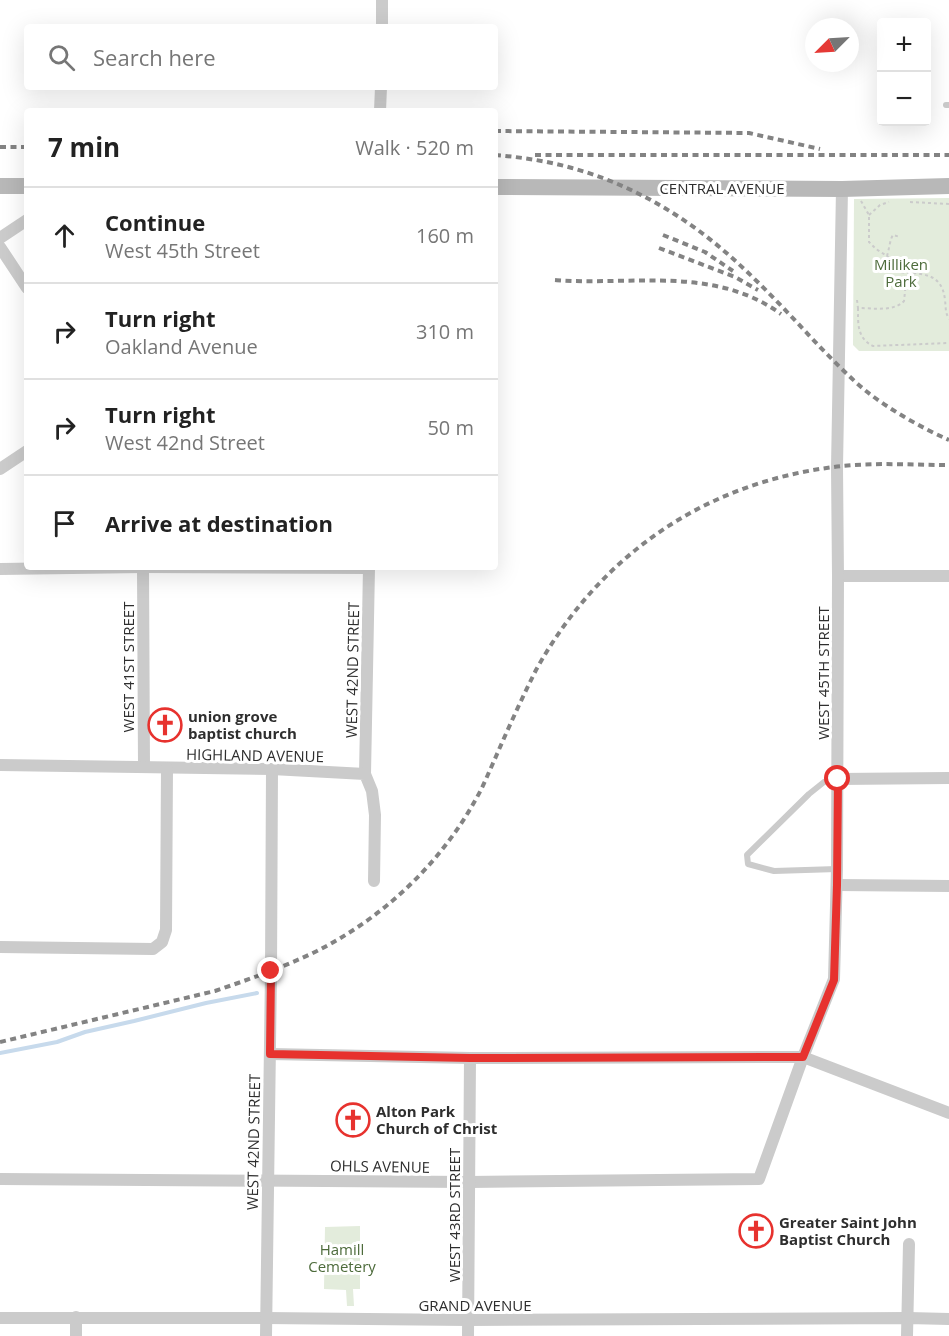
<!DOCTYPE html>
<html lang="en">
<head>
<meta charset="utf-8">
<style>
  body { margin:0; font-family:"Open Sans",sans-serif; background:#f2f2f2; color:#222 }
  .controls { position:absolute; right:18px; top:18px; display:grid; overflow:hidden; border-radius:6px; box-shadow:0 6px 24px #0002 }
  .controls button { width:54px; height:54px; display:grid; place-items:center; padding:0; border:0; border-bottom:2px solid #e0e0e0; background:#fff; color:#222; font:30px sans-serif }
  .compass { position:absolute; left:805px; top:18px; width:54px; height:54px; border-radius:50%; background:#fff; box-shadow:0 6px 24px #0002; rotate:246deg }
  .stop { position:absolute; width:18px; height:18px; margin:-14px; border:4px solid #e7322e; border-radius:50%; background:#fff }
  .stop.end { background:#e7322e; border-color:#fff; box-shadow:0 2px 6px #0008 }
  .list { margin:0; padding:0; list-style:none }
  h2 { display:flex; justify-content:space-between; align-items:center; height:78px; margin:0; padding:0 24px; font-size:26px }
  h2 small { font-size:20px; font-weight:400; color:#767676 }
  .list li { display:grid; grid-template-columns:39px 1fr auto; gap:18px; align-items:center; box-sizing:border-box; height:96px; padding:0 24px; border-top:2px solid #e0e0e0 }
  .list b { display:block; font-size:22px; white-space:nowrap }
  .list p { margin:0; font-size:20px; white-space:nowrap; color:#767676 }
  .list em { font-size:20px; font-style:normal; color:#767676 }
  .icon { flex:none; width:33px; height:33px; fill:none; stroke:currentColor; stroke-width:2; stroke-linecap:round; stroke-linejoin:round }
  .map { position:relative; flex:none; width:949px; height:1336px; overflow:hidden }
  .search { position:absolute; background:#fff; box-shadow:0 6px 24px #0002; left:24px; top:24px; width:474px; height:66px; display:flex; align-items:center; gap:15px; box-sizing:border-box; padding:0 21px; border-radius:6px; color:#767676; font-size:22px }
  .panel { position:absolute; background:#fff; box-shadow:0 6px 24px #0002; left:24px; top:108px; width:474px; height:462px; border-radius:6px }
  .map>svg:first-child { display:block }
</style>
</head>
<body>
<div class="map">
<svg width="949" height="1336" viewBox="0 0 949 1336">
  <rect width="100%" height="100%" fill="#fff"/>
  <g fill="#e3ecdc">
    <path d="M949,198V351H859L853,345L854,199Z"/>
    <path d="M360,1226V1289H353L354,1306H347L346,1290L324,1289L325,1227Z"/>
  </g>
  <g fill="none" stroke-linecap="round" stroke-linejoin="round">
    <path stroke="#c7daec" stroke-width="4" d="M0,1053L57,1042L85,1032L134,1021L206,1003L257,993"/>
    <g stroke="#cbcbcb" stroke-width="2" stroke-dasharray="3 3" stroke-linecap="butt">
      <path d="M861,201L869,215V242L876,249L887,256C889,250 890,239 893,235L900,237"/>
      <path d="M910,202L949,204"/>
      <path d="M869,215L880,205L889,202"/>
      <path d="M887,256L896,265L897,272C920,274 942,271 945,300C946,308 945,312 949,319"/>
      <path d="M857,300L858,308C872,308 894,312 904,301L907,273"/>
      <path d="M858,308C858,324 857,338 873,346L949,343"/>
    </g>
    <g stroke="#cbcbcb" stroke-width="6">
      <path d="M946,105H949"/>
      <path d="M837,869L774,871L748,864L747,855L809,794L824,782L837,779"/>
    </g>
    <g stroke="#cbcbcb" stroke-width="12">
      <path d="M382,27V0"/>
      <path d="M380,111L381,87"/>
      <path d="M0,238L27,220"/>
      <path d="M0,247L27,288"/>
      <path d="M0,469L27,451"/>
      <path d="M143,567L144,767"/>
      <path d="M0,569L143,567L369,568L365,774"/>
      <path d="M838,576H949"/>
      <path d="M0,765L272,769L365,774L372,791L375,815L374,881"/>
      <path d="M838,779L949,778"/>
      <path d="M837,885L949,886"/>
      <path d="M0,947L153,949L162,942L166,930L167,768"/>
      <path d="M270,1054L470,1058L803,1057L949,1113"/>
      <path d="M0,1179L469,1182L759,1179L803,1057L834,979L837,869L838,576L837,467L842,189"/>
      <path d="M0,1318H266L468,1320L908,1318L949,1319"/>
      <path d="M76,1336V1317"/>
      <path d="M266,1336L271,971L272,769"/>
      <path d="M468,1336L470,1058"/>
      <path d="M907,1336L909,1244"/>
    </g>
    <g stroke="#b8b8b8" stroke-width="16">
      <path d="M0,186H27"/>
      <path d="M495,187L842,189L949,186"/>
    </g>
    <g stroke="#838383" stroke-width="4" stroke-dasharray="6 4.5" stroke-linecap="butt">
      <path d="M495,131L749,133L820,149"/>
      <path d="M0,147H27"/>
      <path d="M495,155C520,157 547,161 572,168C627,183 680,213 723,250C758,280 789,314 820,347C835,362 850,378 866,391C890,410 922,428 949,440"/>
      <path d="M535,155H949"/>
      <path d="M663,235L705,252L733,271"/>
      <path d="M659,248L735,277L758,290"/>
      <path d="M555,280C633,286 713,265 781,314"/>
      <path d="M0,1042L215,991C250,979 284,967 317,951C384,917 440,864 476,799C483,787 488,774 494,761C507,731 521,700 536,670C599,556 704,483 834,467C872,462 911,465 949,465"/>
    </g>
  </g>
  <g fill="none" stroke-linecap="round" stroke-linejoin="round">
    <path stroke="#e7322e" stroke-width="8" d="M271,971L270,1054L470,1058L803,1057L834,980L837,885L838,779"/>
  </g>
  <defs>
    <symbol id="church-ring" viewBox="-11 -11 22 22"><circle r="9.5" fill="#fff" stroke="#e7322e" stroke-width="1.5"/><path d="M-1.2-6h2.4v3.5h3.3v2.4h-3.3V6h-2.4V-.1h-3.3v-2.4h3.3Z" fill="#e7322e"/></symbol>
  </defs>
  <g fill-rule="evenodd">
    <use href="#church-ring" x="146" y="706" width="38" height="38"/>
    <use href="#church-ring" x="334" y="1101" width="38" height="38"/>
    <use href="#church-ring" x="737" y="1212" width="38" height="38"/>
  </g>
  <g text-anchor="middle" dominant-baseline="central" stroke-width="6" stroke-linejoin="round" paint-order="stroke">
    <g font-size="15" fill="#2e2e2e" stroke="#fff">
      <text x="722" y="188">CENTRAL AVENUE</text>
      <text transform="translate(128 667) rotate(-90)">WEST 41ST STREET</text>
      <text transform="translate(352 670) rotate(-89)">WEST 42ND STREET</text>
      <text transform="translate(823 673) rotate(-90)">WEST 45TH STREET</text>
      <text transform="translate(255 755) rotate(1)">HIGHLAND AVENUE</text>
      <text transform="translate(253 1142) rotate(-89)">WEST 42ND STREET</text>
      <text transform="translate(380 1166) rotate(1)">OHLS AVENUE</text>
      <text transform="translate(454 1215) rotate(-90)">WEST 43RD STREET</text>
      <text x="475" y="1305">GRAND AVENUE</text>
    </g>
    <g font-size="15" fill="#4d6b3b" stroke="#fff">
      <text x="901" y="264">Milliken<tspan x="901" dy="17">Park</tspan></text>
      <text x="342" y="1249">Hamill<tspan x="342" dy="17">Cemetery</tspan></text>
    </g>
    <g font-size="15" font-weight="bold" fill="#2e2e2e" stroke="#fff" text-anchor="start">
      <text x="188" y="716">union grove<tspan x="188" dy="17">baptist church</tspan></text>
      <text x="376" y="1111">Alton Park<tspan x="376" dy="17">Church of Christ</tspan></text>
      <text x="779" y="1222">Greater Saint John<tspan x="779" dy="17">Baptist Church</tspan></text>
    </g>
  </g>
</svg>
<div class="controls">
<button>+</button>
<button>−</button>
</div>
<svg class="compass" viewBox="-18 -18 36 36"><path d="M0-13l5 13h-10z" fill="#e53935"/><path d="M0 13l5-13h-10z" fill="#767676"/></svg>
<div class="stop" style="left:838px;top:779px"></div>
<div class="stop end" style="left:271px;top:971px"></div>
<div class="search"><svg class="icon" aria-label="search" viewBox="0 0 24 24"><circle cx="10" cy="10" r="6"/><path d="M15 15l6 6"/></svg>Search here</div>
<section class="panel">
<h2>7 min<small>Walk · 520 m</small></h2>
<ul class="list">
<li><svg class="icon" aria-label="ahead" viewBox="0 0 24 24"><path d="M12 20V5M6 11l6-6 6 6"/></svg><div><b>Continue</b><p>West 45th Street</p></div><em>160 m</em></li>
<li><svg class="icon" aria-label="right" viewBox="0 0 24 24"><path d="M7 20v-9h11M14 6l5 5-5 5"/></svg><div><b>Turn right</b><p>Oakland Avenue</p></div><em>310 m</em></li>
<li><svg class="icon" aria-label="right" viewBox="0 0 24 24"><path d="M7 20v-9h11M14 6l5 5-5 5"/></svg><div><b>Turn right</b><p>West 42nd Street</p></div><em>50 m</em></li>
<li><svg class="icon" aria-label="arrive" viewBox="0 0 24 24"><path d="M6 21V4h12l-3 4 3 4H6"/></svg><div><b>Arrive at destination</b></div></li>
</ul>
</section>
</div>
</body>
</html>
